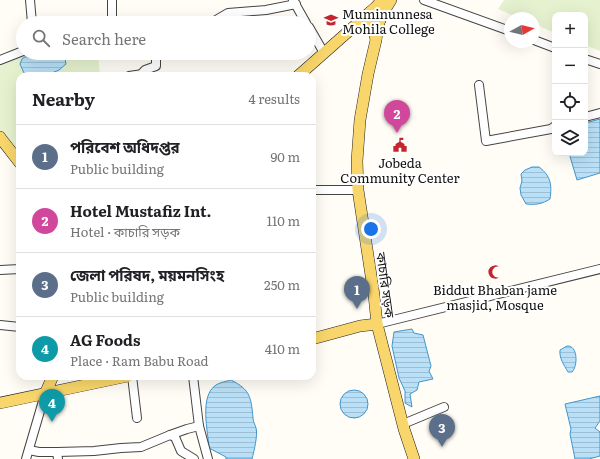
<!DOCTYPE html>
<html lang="en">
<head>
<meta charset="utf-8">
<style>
  body { margin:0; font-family:Literata,"Noto Sans Bengali",serif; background:#f2f2f2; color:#202124 }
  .controls { position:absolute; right:12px; top:12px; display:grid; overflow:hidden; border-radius:8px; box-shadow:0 4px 16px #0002 }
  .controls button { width:36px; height:36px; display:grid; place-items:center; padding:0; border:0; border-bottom:1px solid #e0e0e0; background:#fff; color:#202124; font:20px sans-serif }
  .compass { position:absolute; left:504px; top:12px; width:36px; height:36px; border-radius:50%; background:#fff; box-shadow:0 4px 16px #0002; rotate:82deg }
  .you { position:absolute; left:371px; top:229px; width:14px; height:14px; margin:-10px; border:3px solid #fff; border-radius:50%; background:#1a73e8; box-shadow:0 0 0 6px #1a73e833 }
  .badge { display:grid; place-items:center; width:26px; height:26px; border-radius:50%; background:#c4262e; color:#fff; font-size:13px; font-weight:700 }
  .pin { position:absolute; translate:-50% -33px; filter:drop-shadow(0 1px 2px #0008) }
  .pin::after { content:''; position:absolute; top:21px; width:14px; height:12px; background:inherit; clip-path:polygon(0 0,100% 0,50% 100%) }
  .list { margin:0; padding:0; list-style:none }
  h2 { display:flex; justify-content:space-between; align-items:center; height:52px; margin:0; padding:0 16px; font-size:17px }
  h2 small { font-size:13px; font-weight:400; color:#757577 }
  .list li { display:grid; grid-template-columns:26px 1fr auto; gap:12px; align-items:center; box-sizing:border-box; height:64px; padding:0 16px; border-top:1px solid #e0e0e0 }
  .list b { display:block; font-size:15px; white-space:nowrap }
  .list p { margin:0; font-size:13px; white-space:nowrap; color:#757577 }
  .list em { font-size:13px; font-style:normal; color:#757577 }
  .icon { flex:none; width:22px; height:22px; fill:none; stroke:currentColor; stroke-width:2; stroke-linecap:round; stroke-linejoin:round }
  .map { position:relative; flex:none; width:600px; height:459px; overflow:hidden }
  .search { position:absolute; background:#fff; box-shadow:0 4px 16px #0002; left:16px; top:16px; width:300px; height:44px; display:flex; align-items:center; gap:10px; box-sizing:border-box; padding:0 14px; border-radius:22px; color:#757577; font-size:15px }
  .panel { position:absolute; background:#fff; box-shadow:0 4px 16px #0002; left:16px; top:72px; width:300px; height:308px; border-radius:12px }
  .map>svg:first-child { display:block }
</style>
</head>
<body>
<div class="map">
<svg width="600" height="459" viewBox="0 0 600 459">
  <defs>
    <pattern id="water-rules" width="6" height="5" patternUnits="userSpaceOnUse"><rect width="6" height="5" fill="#b9e0f7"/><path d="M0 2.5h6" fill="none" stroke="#9ebfd3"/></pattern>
  </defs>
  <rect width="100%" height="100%" fill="#fffdf5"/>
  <g fill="#e6f2cf">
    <path d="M504,0H600V51L585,45V15H555V33L534,24V18H519L498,9Z"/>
    <path d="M23,53H98L100,76H20V158L2,134L0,130V62Z"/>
  </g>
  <g fill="url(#water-rules)" stroke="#3f96cf">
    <path d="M256,16L257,23H227L226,22Z"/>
    <path d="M30,53H64L66,64L59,70L45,76H28L24,73L20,64L22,59Z"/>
    <path d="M600,119V173L577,180L569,153H585V123Z"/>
    <path d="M532,167H539C551,176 552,185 550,199C542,204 536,205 526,204L521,195L520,188L522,181L521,174L525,170Z"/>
    <path d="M412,329L414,333L423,335L431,366L429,371L433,379L419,382L417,390L410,394L412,407L405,403V391L399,378L392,346L394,332Z"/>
    <path d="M567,346C578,345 578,366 572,372H568C564,365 559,358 560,350Z"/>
    <path d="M231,380C251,390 251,398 253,418C253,422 255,424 256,428C258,435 254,451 252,459H226V457L209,448C208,431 199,396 216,385C219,383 227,381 231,380Z"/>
    <circle cx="354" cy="404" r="14"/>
    <path d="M600,396V421L595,428L600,432V456L589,459H575L570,434L571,429L565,404Z"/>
  </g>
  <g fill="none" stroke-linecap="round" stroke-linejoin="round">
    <defs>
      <g id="minor">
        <path d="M30,0L32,23"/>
        <path d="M293,0L306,23"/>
        <path d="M424,0L510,31"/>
        <path d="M112,23V0"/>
        <path d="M211,23L228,13L266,10L296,4"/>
        <path d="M309,27L324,53"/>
        <path d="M534,40L555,48"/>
        <path d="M585,59L600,64"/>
        <path d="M0,60L23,51"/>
        <path d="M129,76L143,74"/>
        <path d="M143,76V72L145,70L156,66V53"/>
        <path d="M479,85L486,141L551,129L555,126"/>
        <path d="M585,117L600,113"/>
        <path d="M312,190H358"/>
        <path d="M0,270L20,269"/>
        <path d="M377,324L600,269"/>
        <path d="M0,325L20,327"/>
        <path d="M132,376L137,418"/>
        <path d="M193,376L199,426L208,459"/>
        <path d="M403,424L444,407"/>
        <path d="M170,435L187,429L199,426"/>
        <path d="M29,450L39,452H57L58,459"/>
        <path d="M57,452L94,451L121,448L141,447L170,435L175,437L181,451L194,459"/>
        <path d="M26,459L45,394"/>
      </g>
      <g id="major">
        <path d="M369,13L376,7L382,0"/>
        <path d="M380,20L384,11L391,0"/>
        <path d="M378,25L376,40L368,74L360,120L357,161L358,190L374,295L377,324L404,429L414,459"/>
        <path d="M373,27L378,25C385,13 370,7 366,17C364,22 368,24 371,27C374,30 375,36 376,39"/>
        <path d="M298,76L367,15"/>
        <path d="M0,137L2,140L20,163"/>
        <path d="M312,339L360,326L377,324"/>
        <path d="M45,394L53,376"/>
        <path d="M0,403L128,376"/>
      </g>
    </defs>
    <use href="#minor" stroke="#444" stroke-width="10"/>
    <use href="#major" stroke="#222" stroke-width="12"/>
    <use href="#minor" stroke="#fff" stroke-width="8"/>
    <use href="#major" stroke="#f9d66b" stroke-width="11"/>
  </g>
  <defs>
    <symbol id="university-bare" viewBox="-9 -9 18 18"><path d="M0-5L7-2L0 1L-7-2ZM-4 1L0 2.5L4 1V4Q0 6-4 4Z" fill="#c4262e" stroke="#fff" stroke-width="2.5" paint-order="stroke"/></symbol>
    <symbol id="civic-bare" viewBox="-9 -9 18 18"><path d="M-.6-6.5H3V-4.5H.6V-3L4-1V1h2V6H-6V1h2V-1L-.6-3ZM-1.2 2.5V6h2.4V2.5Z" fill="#c4262e" stroke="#fff" stroke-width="2.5" paint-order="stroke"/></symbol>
    <symbol id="mosque-bare" viewBox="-9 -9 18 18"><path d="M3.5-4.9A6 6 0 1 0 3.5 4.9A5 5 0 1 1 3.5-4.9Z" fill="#c4262e" stroke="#fff" stroke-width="2.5" paint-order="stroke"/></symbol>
  </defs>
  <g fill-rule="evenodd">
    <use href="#university-bare" x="321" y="10" width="20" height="20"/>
    <use href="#civic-bare" x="390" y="135" width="20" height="20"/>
    <use href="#mosque-bare" x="485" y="262" width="20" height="20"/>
  </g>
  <g text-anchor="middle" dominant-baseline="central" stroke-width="4" stroke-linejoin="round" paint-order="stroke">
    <g font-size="13" fill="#111" stroke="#fff">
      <text x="342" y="13" text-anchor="start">Muminunnesa<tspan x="342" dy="15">Mohila College</tspan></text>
      <text x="400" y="162">Jobeda<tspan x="400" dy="15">Community Center</tspan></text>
      <text x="495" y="289">Biddut Bhaban jame<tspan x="495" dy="15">masjid, Mosque</tspan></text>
    </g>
    <g font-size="13" fill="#111" stroke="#fff">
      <text transform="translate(386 285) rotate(82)">কাচারি সড়ক</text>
    </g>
  </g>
</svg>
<div class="controls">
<button>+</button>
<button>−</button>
<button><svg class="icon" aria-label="locate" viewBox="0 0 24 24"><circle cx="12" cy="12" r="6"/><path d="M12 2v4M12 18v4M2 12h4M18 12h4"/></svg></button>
<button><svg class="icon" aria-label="layers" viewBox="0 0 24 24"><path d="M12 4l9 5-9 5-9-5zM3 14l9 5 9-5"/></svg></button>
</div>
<svg class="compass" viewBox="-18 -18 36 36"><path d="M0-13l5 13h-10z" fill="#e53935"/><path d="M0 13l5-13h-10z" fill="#757577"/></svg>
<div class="you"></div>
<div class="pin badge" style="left:357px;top:309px;background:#5c6f8a">1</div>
<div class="pin badge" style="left:397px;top:133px;background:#d1479c">2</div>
<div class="pin badge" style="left:442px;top:447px;background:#5c6f8a">3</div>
<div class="pin badge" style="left:52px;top:422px;background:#0f9aa8">4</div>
<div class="search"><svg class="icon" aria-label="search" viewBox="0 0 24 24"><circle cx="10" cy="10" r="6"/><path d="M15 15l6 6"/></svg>Search here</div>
<section class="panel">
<h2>Nearby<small>4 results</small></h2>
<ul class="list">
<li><span class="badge" style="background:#5c6f8a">1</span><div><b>পরিবেশ অধিদপ্তর</b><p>Public building</p></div><em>90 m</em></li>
<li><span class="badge" style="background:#d1479c">2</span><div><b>Hotel Mustafiz Int.</b><p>Hotel · কাচারি সড়ক</p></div><em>110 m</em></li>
<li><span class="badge" style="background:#5c6f8a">3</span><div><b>জেলা পরিষদ, ময়মনসিংহ</b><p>Public building</p></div><em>250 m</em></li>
<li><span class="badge" style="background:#0f9aa8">4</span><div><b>AG Foods</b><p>Place · Ram Babu Road</p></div><em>410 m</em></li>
</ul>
</section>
</div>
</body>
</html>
